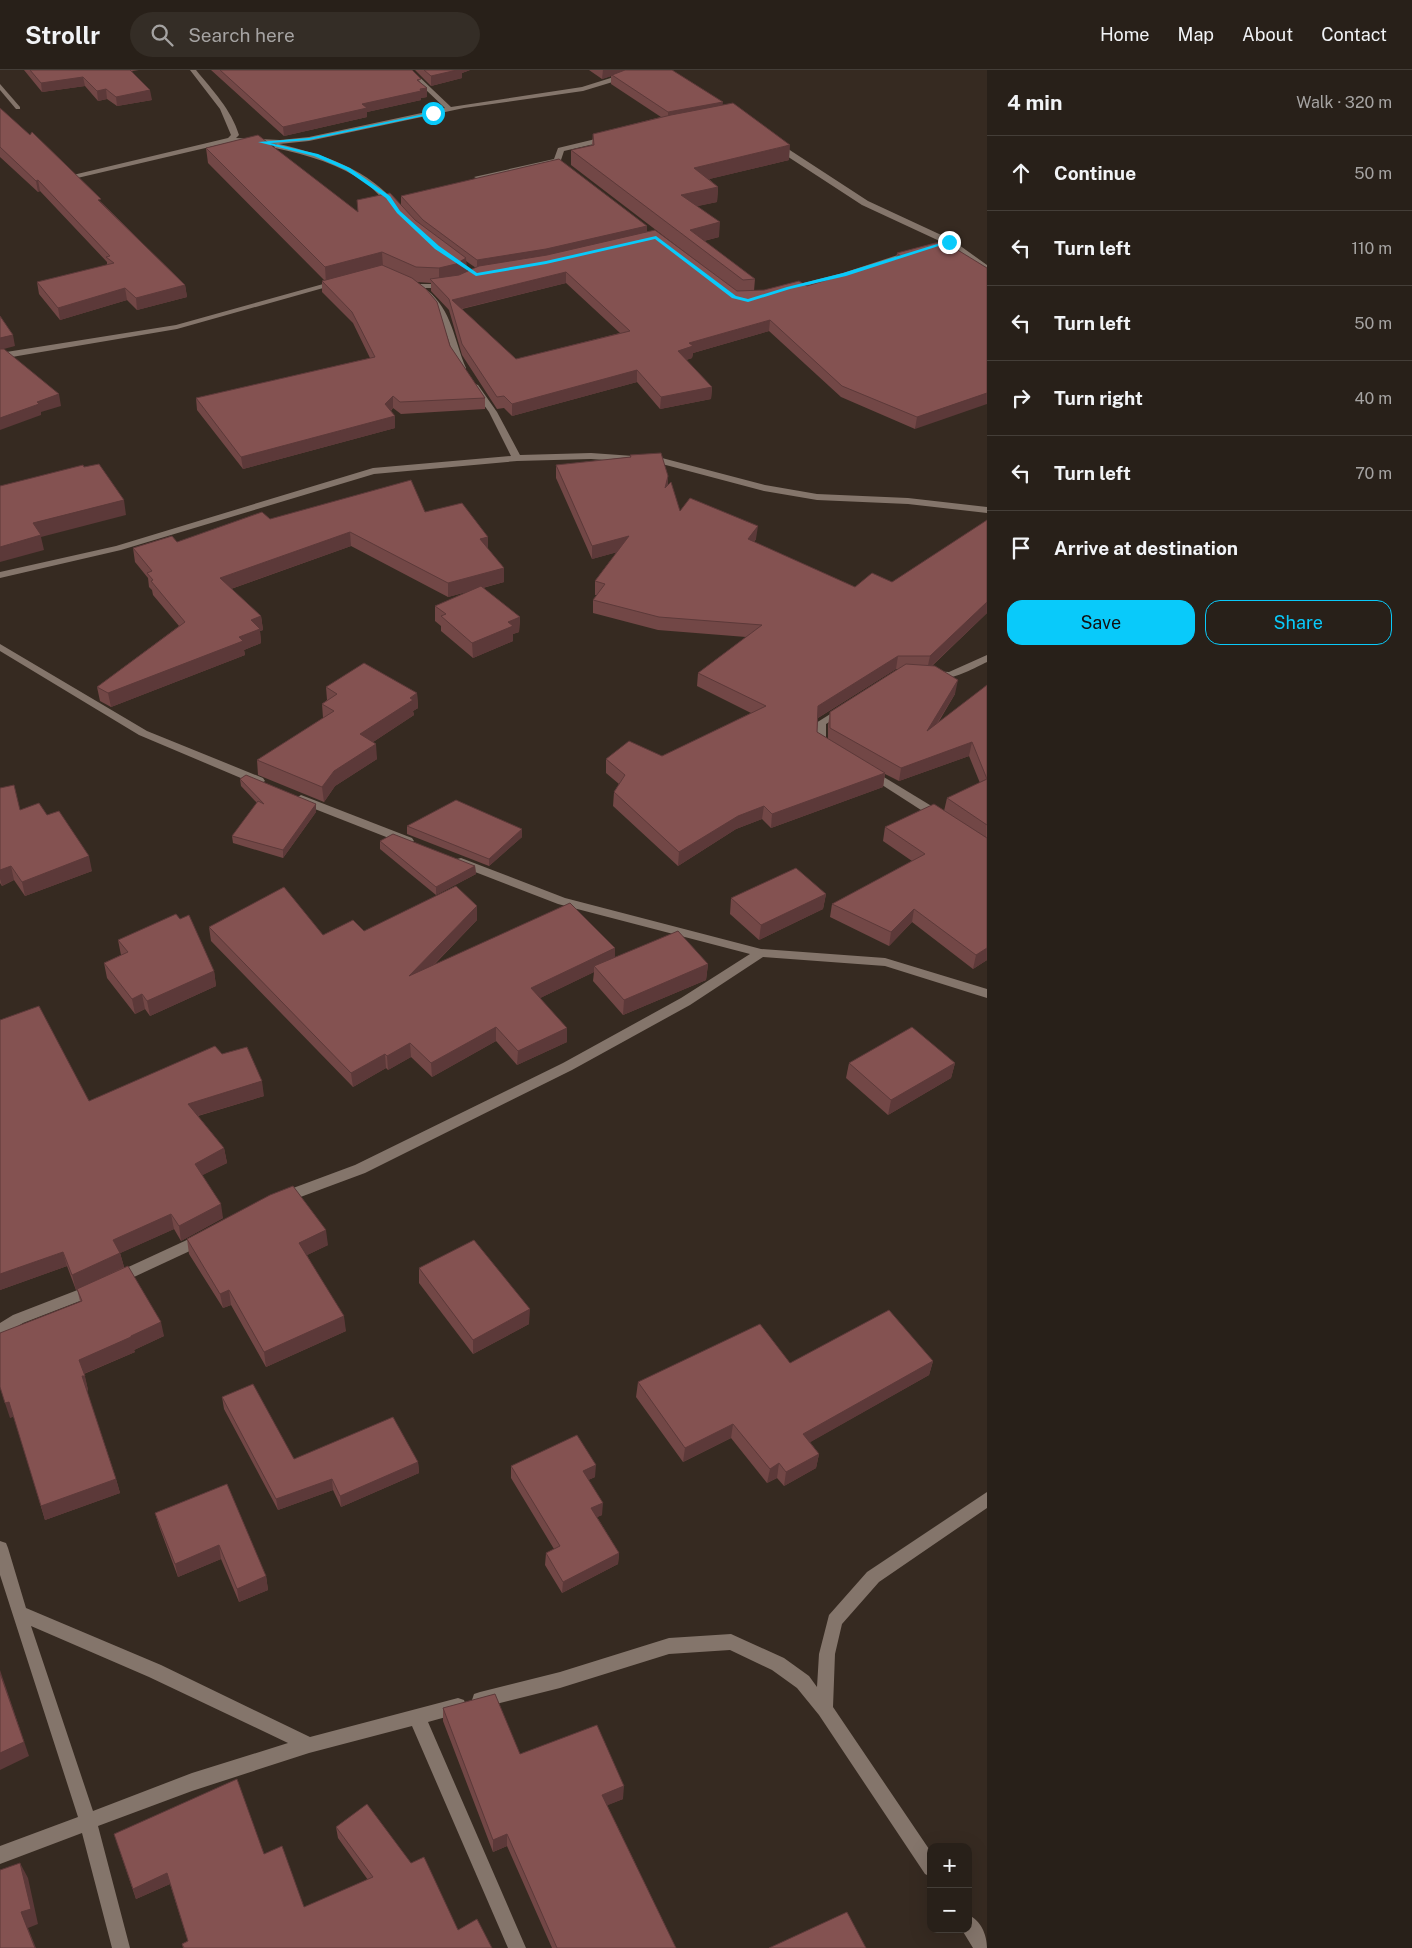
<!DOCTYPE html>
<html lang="en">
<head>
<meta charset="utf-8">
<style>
  body { margin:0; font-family:"Public Sans",sans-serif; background:#342d26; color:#f1f3f6 }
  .controls { position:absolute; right:15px; bottom:15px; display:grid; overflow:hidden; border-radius:10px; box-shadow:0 5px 20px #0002 }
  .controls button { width:45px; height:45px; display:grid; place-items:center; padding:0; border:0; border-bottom:1px solid #443e38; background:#282019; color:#f1f3f6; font:25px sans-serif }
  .stop { position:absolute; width:15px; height:15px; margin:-11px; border:4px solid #09cafa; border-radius:50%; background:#fff }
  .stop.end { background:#09cafa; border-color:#fff; box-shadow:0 1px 5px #0008 }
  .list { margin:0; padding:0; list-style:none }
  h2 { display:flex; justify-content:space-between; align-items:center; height:65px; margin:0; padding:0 20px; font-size:21px }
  h2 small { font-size:16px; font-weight:400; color:#a5a3a2 }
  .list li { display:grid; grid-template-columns:32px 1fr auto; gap:15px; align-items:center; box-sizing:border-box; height:75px; padding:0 20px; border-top:1px solid #443e38 }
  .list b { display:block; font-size:19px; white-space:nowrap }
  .list em { font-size:16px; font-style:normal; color:#a5a3a2 }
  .actions { display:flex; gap:10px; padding:15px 20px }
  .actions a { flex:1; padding:11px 0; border:1px solid #09cafa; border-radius:15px; text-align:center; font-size:18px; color:#09cafa }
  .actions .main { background:#09cafa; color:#111 }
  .icon { flex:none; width:28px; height:28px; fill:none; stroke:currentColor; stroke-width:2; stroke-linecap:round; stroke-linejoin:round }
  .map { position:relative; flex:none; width:987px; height:1878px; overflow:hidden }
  header { display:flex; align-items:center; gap:30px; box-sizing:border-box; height:70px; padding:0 25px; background:#282019; border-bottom:1px solid #443e38 }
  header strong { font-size:24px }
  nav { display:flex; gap:28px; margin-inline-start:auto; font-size:18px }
  .search { width:350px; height:45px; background:#342d26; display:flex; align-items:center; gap:12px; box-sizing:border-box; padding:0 18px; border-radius:28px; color:#a5a3a2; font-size:19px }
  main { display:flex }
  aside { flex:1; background:#282019 }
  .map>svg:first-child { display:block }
</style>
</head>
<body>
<header>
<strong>Strollr</strong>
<div class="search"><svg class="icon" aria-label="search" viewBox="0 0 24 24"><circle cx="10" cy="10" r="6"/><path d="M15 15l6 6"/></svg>Search here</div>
<nav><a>Home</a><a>Map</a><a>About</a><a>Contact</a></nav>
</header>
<main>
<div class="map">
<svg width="987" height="1878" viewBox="0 0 987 1878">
  <rect width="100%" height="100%" fill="#362a21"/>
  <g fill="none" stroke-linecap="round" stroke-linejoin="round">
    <g fill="#84756b" fill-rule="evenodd">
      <path d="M190,0H196C213,21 231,39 239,65L236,68L280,70L309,67L445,38L405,0H412L451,37L582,17L636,0H645L629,7L583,21L464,38L309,71L279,74C325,85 369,99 399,137L395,139C386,135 376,120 366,113C339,94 308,85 275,78L274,76L277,74L231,72L73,109V105L228,68L231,65L220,39Z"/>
      <path d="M0,14L20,37V39H16L0,20Z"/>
      <path d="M608,66H611V70L564,81L560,93L478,109L474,107L554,89L558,78Z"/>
      <path d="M773,73H779L868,131L952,170L987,195V201L946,174L862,135L773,77Z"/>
      <path d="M910,181L917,183L848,207L788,220L784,218L843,203Z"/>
      <path d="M334,211L341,213L177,259L0,289V283L176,255Z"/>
      <path d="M404,211L416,214H446L450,216L446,218H415L404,215Z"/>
      <path d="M421,220H427C452,240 454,270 466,298L465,300L458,298C447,271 445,243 421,224Z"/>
      <path d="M475,314L478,315L497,342L520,385L591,383L662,388L765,415L817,424L908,428L987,437V443L908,434L817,430L764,421L662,394L591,389L517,391L374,404L121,480L0,508V502L116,476L373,398L511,386L489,342L471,317Z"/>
      <path d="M0,574L147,661L263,708L265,711L259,715L255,714L139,665L0,581Z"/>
      <path d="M987,585V592C972,599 942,617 927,604L932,601L949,602Z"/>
      <path d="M843,636L848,639L847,641L826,654V672L832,676L827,679L817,676L816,653Z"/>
      <path d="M869,698L943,743L945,746L943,749H935L865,704L863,702L865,700Z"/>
      <path d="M301,725L412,768L414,771L408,775L404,774L297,732L295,729Z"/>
      <path d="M461,788L565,828L761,879L885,888L987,919V928L885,896L763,887L690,935L572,1000L365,1103L287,1132L282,1133L277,1132L275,1128L277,1124L355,1095L563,993L681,928L750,884L558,834L457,795L455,792L457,789Z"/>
      <path d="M202,1163L207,1165L209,1169L207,1173L121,1213L116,1215L111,1213L109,1209L111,1205Z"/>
      <path d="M93,1214L98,1216L100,1220L98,1224L23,1253L0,1267V1253L13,1245Z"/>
      <path d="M987,1422V1438L879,1512L842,1554L835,1584L833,1637L931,1782V1807L925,1804L819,1645L797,1618L772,1600L730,1580L669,1584L560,1618L480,1638L474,1636L472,1630L474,1624L480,1622L560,1602L669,1568L731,1564L784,1588L809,1606L817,1617L819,1584L829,1545L867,1502Z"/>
      <path d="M0,1471L6,1473L8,1478L26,1538L161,1595L310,1667L458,1628L464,1630L466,1636L464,1642L428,1652L526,1878H508L412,1656L309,1683L192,1721L98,1756L130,1878H112L82,1763L0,1794V1776L78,1747L0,1505ZM31,1556L149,1607L288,1673L192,1703L93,1741Z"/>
      <path d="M968,1845C981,1850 987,1865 987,1878H973L962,1860L968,1859Z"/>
    </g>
  </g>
  <g fill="#724746" fill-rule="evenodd">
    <path d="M24,0H139L132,1L152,30L117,36L107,29L98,31L85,16L42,22Z"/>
    <path d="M211,0H412L421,13L427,18V27L421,28V30L367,42V47L284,66Z"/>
    <path d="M415,0H470L462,3V8L431,16Z"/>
    <path d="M589,0H672L722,35L789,90L709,109L718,117L717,132L697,136L719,167L704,171L755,209L754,221L807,216L896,189L897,183L987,198L915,359L841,327L769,261L693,283L692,288L686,290L712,317L711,329L660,339L637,312L512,346L504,338L497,339L462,285L449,240L431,221V213L417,212L450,276L485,328V339L401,344L393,338L391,341L395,358L243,399L197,340L196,328L370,288L353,253L322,222V211L324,210L208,93L206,78L358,142L401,135V126L647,162L716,206L571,95V80L592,75L593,64L661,47L611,14V6L602,9ZM466,191L476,198L467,202ZM566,213L620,263L516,289L462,239Z"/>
    <path d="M0,38L102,133L185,215L187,227L137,240L127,230L60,250L39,224L37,212L107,195V192L40,121L38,122L0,87Z"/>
    <path d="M630,385L668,415L680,441L756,469L754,472L855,517L892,512L987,543L932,596L955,624L938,653L987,615V890L973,899L912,852L889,876L830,847L832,834L912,791L883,771L885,757L944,741L947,728L980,713L969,686L899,711L885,704L883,717L771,758L762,749L736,759L678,796L613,736L614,722L619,714L606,703V689L662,686L751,643L697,616L698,603L746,567L658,560L593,543V530L597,525H595V511L617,482L592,489L556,408V395L630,387ZM896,599H898L830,642L828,655V669L817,662L818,648Z"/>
    <path d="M425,442L488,479L504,498V512L483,518L520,547L519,562L513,564V571L473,588L441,561V556L435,551V536L470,521L448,527L351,476L231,519L261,546L263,560L260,561L261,573L244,580L245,585L111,637L100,631L97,617L179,556L153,525L152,520L149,517L148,508L135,492L133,478L177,472L270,449Z"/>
    <path d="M326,617L417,623L418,638L413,641L414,645L373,672L377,689L335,716L324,732L258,705L257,690L323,648L322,634L327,630Z"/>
    <path d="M240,709L316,742L283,788L233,773L232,766L257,733L241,716Z"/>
    <path d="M0,718L20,740L47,745L92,801L25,826L14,810L2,816L0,813Z"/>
    <path d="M407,756L522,759V767L489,796L407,764Z"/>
    <path d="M380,771L475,796L476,804L436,825L380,779Z"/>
    <path d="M826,824L823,839L759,870L730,844L731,828Z"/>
    <path d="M477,850L435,894L615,887L708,894L706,910L623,945L593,911L594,902L540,928L567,972L517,995L496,971L432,1007L411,987L388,1000L386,998L353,1017L211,871L209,857L323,865Z"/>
    <path d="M118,870L214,901L216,916L150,946L145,939L135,944L107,908L104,893L121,885Z"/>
    <path d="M0,950L89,1031L222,984L264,1026L198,1046L224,1078L227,1093L202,1105L223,1148L181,1171L174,1159L120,1183L124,1197L164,1266L134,1280L135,1282L84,1304L88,1320L87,1321L116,1409L120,1423L45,1450L14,1346L10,1348L80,1231L77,1219L76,1220L67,1196L0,1220Z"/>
    <path d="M849,993H955L951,1008L888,1045L846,1008Z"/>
    <path d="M187,1169L328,1175L307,1185L346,1261L266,1297L231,1235L223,1238L189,1184Z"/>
    <path d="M419,1198L529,1254L473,1284L419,1213Z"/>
    <path d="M933,1291L929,1305L810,1372L819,1384L816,1398L784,1416L777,1408L767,1413L731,1368L683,1392L636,1327L638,1312L790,1293Z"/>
    <path d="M222,1327L294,1389L418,1392L419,1403L341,1437L333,1420L278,1440L224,1339Z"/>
    <path d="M511,1396L595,1407L588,1410L602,1445L597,1447L619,1483L618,1494L562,1523L545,1495L546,1483L554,1479L511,1408Z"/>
    <path d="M227,1414L266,1506L268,1520L239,1532L221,1489L178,1507L159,1456L155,1443Z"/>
    <path d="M443,1638L520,1684L623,1729L607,1735L676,1878H552L507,1776L493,1782L443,1651Z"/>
    <path d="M336,1757L458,1860L492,1878H183L182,1874L188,1871L170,1814L136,1829L114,1764L264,1784L304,1837L368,1810L338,1768Z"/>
  </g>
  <g fill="#5c3939">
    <path d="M455,0H470L462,3V8L431,16V6Z"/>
    <path d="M603,0H630L602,9Z"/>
    <path d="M83,7L85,16L42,22L41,13Z"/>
    <path d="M427,18V27L421,28V30L367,42V47L284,66L283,57L362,34Z"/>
    <path d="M106,19L107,29L98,31L97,21Z"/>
    <path d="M150,20L152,30L117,36L116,27Z"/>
    <path d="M723,32L722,41L668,52V42Z"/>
    <path d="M790,75L789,90L693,113L694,98Z"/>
    <path d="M38,110L40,121L38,122L36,111Z"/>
    <path d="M718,117L717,132L680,140L681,125Z"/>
    <path d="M720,152L719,167L695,173L690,160Z"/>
    <path d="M647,156V165L477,199V190Z"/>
    <path d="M382,182L383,197L326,213L325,197Z"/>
    <path d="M466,188L467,204L439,213V198Z"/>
    <path d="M566,202V213L452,241V230Z"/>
    <path d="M185,215L187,227L137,240L136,228Z"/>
    <path d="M125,218L127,230L60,250L58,238Z"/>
    <path d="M770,250L769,261L693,283L692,288L677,293L678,281L689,273Z"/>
    <path d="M13,265L15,276L0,280V268Z"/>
    <path d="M637,300V312L512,346V334Z"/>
    <path d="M712,317L711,329L660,339L661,327Z"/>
    <path d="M987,323V334L915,359L917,347Z"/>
    <path d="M59,324L61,336L41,342V345L0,360V348L37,332Z"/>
    <path d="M393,326V338L386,345L385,334Z"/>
    <path d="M395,346V358L243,399L241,387Z"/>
    <path d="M668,406V418H665Z"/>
    <path d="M124,430L126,445L41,467L44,480L0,492V477L33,453Z"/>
    <path d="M758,456L756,469L747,482L748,469Z"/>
    <path d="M350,462L351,476L222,522L220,508Z"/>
    <path d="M629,466V479L592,489V476Z"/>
    <path d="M488,467V481L480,469Z"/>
    <path d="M504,498V512L448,527V513Z"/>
    <path d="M987,532V543L927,600L930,586Z"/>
    <path d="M261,546L263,560L260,561L261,573L244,580L245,585L111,637L108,623L239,567L251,550Z"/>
    <path d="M520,547L519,562L513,564V571L473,588L472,573L508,552Z"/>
    <path d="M898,586L896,599L816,649L818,636Z"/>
    <path d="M958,610L955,624L924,674L927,661Z"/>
    <path d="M417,623L418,638L413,641L414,645L361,680L360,664Z"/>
    <path d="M972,672L969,686L899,711L901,698Z"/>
    <path d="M376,674L377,689L335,716L324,732L322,717L334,701Z"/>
    <path d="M885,703L883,717L771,758L772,744Z"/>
    <path d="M316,734V742L283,788V780Z"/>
    <path d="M764,736L762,749L736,759L678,796L679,782L738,746Z"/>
    <path d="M522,759V767L489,796V789Z"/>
    <path d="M89,786L92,801L25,826L22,812Z"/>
    <path d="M11,796L14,810L2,816L0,809V800Z"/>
    <path d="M475,796L476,804L436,825V817Z"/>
    <path d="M826,824L823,839L759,870L761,855Z"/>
    <path d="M477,836V850L409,920V906Z"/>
    <path d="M914,839L912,852L889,876L891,862Z"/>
    <path d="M615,878V892L594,896V902L530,933L531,918Z"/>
    <path d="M987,878V890L973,899L976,885Z"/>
    <path d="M708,894L706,910L623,945L624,930Z"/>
    <path d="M214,901L216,916L150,946L147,931Z"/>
    <path d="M142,924L145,939L135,944L132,929Z"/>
    <path d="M496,957V971L432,1007L431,993Z"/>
    <path d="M567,958V972L517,995L518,981Z"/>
    <path d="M410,973L411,987L388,1000L387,986Z"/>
    <path d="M385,984L386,998L353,1017L351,1003Z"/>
    <path d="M955,993L951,1008L888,1045L891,1030Z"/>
    <path d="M262,1011L264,1026L190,1048L188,1034Z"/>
    <path d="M224,1078L227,1093L197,1108L195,1094Z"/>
    <path d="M221,1134L223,1148L181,1171L179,1156Z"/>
    <path d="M171,1144L174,1159L116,1185L113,1170Z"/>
    <path d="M326,1160L328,1175L301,1188L299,1173Z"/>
    <path d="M63,1182L67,1196L0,1220V1204Z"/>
    <path d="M120,1183L124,1197L76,1220L72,1205Z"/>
    <path d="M229,1220L231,1235L223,1238L220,1224Z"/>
    <path d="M530,1239L529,1254L473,1284V1270Z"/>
    <path d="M344,1246L346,1261L266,1297L264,1282Z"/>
    <path d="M161,1252L164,1266L134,1280L135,1282L83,1304L79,1290Z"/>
    <path d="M933,1291L929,1305L800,1378L803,1364Z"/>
    <path d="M82,1306H85L88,1320L86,1321Z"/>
    <path d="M9,1332L14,1346L10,1348L5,1333Z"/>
    <path d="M733,1354L731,1368L683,1392L685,1378Z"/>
    <path d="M819,1384L816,1398L784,1416L786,1402Z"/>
    <path d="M418,1392L419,1403L341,1437L340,1426Z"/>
    <path d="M779,1393L777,1408L767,1413L770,1399Z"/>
    <path d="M596,1395L595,1407L582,1413L583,1401Z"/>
    <path d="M116,1409L120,1423L45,1450L41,1436Z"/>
    <path d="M332,1409L333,1420L278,1440L276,1429Z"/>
    <path d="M603,1433L602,1445L590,1450L591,1438Z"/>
    <path d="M219,1475L221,1489L178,1507L175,1494Z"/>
    <path d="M619,1483L618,1494L562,1523L563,1512Z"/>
    <path d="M266,1506L268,1520L239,1532L237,1519Z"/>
    <path d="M0,1600L29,1686L0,1700Z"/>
    <path d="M624,1716L623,1729L601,1738L602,1725Z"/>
    <path d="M507,1764V1776L493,1782V1770Z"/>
    <path d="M20,1793L28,1808L38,1854L28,1858L36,1878H35L21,1842Z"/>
    <path d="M167,1803L170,1814L136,1829L133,1819Z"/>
  </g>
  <g fill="#845251" stroke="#5c3939" fill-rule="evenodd">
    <path d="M30,0H130L150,20L116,27L106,19L97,21L83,7L41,13Z"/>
    <path d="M220,0H412L421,9L417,10L427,18L420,19L421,21L362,34L367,38L283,57Z"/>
    <path d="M424,0H457L431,6Z"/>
    <path d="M625,0H672L723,32L668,42L612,5Z"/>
    <path d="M733,33L790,75L694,98L718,117L681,125L720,152L690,160L755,209L743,210L571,80L594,75L593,64L671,45Z"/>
    <path d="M0,38L30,65L32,62L101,129L98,130L185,215L136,228L125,218L58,238L37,212L114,193L106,187L110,186L38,110L36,111L0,77Z"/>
    <path d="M258,65L358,142L357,130L390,123L415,150L466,188L456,194L439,198L416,197L382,182L325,197L206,78Z"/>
    <path d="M559,89L647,156L546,179L477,190L423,150L401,126Z"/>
    <path d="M655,160L737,221L764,220L799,211L807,216L902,187L897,183L943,171L987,198V323L917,347L842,316L770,250L689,273L693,276L678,281L712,317L661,327L637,300L512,334L504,326L497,327L462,274L449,229L430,209L459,205L479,196L547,185ZM566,202L630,261L516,289L452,230Z"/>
    <path d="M382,195L412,208L426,219L437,232L450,276L485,328L400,332L393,326L385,334L395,346L241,387L196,328L375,287L352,242L322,211Z"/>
    <path d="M0,246L13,265L0,268Z"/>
    <path d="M0,279H4L59,324L37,332L39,334L0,348Z"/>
    <path d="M661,383L668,406L665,418L671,412L680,441L690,428L758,456L748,469L855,517L872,503L892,512L987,450V532L930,586H898L818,636L817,662L885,703L772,744L764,736L738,746L679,782L614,722L625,705L606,689L629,671L662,686L766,636L698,603L762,555L659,547L593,530L605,514L595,511L629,466L592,476L556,395L631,387L630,385Z"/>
    <path d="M99,394L124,430L33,453L41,465L0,477V416L83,395L84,397Z"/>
    <path d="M411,410L425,442L462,433L488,467L480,469L504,498L448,513L350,462L220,508L261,546L251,550L260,559L239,567L243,571L108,623L97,617L185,552L151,511L153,510L147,503L152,501L133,478L172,466L177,472L262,442L270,449Z"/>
    <path d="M481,516L520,547L508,552L513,556L472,573L441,546L446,544L435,536Z"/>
    <path d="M364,593L417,623L410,628L413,630L360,664L376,674L334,701L322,717L257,690L334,641L322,634L337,624L326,617Z"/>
    <path d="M906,594L935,596L958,610L927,661L987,615V709L972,672L901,698L830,658V642Z"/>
    <path d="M246,705L316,734L283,780L232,766L258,731L264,734L240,709Z"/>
    <path d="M987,709V755L947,728Z"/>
    <path d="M14,715L20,740L39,733L47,745L59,741L89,786L22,812L11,796L0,800V718Z"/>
    <path d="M456,730L522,759L489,789L407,756Z"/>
    <path d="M934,734L987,768V878L976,885L914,839L891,862L832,834L925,784L885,757Z"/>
    <path d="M393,764L475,796L436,817L380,771Z"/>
    <path d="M796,798L826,824L761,855L731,828Z"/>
    <path d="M456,816L477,836L409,906L570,833L615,878L531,918L567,958L518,981L496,957L431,993L410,973L387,986L385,984L351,1003L209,857L284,817L323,865L353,850L364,861Z"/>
    <path d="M176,844L180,849L189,845L214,901L147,931L142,924L132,929L104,893L128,882L118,870Z"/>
    <path d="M678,861L708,894L624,930L594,896Z"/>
    <path d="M39,936L89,1031L215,976L222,984L247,977L262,1011L188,1034L224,1078L195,1094L221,1134L179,1156L171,1144L113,1170L120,1183L72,1205L63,1182L0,1204V950Z"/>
    <path d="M912,957L955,993L891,1030L849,993Z"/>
    <path d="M293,1116L326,1160L299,1173L344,1246L264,1282L229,1220L220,1224L187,1169L270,1125Z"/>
    <path d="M474,1170L530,1239L473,1270L419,1198Z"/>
    <path d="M128,1196L161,1252L131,1266V1267L79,1290L85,1306H82L116,1409L41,1436L9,1332L5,1333L0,1317V1263L82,1231L77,1219Z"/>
    <path d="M889,1240L933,1291L803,1364L819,1384L786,1402L779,1393L770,1399L733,1354L685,1378L638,1312L760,1254L790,1293Z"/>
    <path d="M253,1314L294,1389L393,1347L418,1392L340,1426L332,1409L276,1429L222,1327Z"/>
    <path d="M577,1365L596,1395L583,1401L603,1433L591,1438L619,1483L563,1512L546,1483L560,1476L511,1396Z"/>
    <path d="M227,1414L266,1506L237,1519L219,1475L175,1494L155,1443Z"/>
    <path d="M0,1603L24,1672L0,1683Z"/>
    <path d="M495,1624L520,1684L597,1655L624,1716L602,1725L676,1878H557L507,1764L493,1770L443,1638Z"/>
    <path d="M237,1709L264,1784L282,1776L304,1837L373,1807L336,1757L367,1734L411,1793L424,1787L458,1860L477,1849L492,1878H184L182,1874L188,1871L167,1803L133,1819L114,1764Z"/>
    <path d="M20,1793L31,1839L21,1842L35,1878H0V1800Z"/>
    <path d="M847,1842L866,1878H769Z"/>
  </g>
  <path fill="#09cafa" d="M434,42L433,44L309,70L270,73L318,84L350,98L390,126L400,141L439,176L477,203L546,191L656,166L736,226L748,229L787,217L843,203L947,171L951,172L846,206L790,219L748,232L732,228L655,169L546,194L476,206L435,179L397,143L386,128L346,100L314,86L258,72L309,68Z"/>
</svg>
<div class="controls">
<button>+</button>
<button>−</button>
</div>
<div class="stop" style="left:433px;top:43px"></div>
<div class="stop end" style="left:949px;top:172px"></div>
</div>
<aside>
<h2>4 min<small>Walk · 320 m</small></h2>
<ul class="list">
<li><svg class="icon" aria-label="ahead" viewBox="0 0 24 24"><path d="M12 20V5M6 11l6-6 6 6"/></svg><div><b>Continue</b></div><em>50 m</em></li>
<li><svg class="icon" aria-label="left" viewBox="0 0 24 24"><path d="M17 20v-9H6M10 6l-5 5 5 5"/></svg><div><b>Turn left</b></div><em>110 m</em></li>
<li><svg class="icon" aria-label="left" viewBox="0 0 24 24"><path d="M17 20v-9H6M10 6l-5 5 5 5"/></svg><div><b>Turn left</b></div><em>50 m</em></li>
<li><svg class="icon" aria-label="right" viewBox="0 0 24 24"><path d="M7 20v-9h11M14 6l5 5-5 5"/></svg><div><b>Turn right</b></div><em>40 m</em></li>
<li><svg class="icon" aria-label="left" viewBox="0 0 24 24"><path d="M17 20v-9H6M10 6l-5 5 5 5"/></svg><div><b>Turn left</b></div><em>70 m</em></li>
<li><svg class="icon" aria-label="arrive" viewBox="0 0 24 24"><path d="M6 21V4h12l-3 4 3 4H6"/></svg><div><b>Arrive at destination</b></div></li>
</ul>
<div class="actions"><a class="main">Save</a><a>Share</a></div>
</aside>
</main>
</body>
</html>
